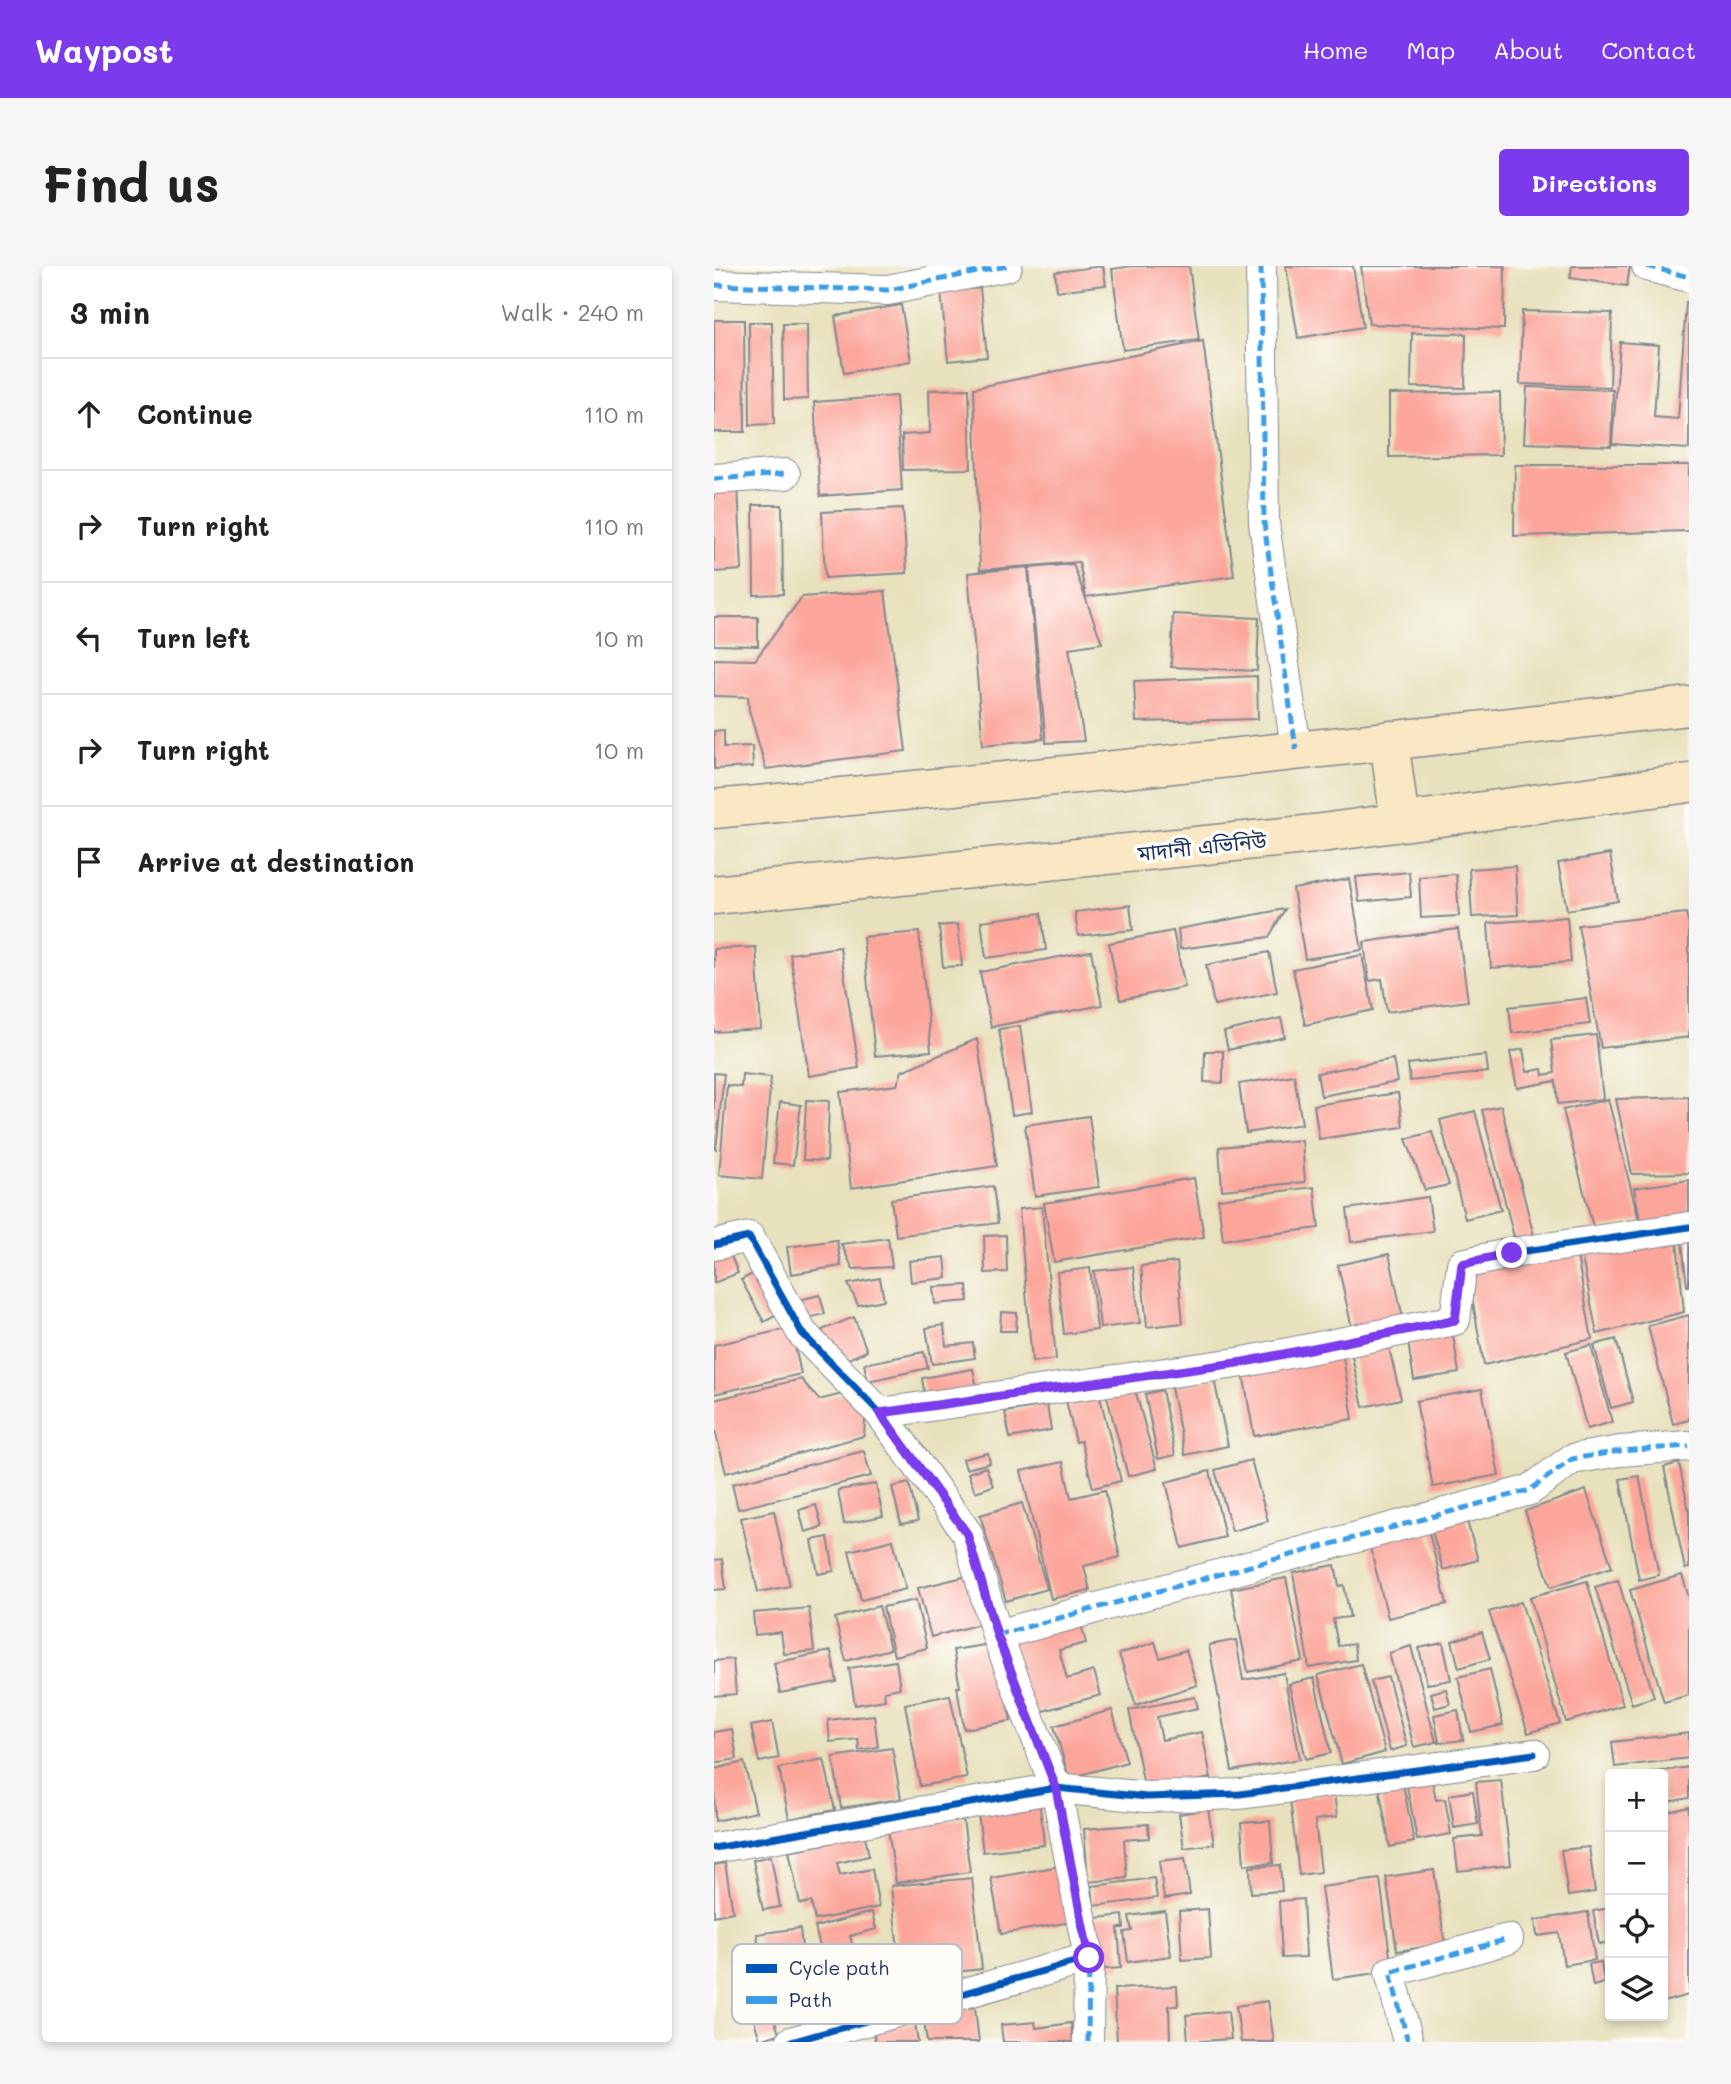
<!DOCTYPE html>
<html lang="en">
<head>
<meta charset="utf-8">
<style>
  body { margin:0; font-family:Mali,"Noto Sans Bengali",sans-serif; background:#f6f6f6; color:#222 }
  .controls { position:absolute; right:21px; bottom:21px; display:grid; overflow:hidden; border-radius:7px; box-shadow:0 4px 10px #0003 }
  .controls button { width:63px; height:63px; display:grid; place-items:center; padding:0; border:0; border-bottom:2px solid #e0e0e0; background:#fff; color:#222; font:35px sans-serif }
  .stop { position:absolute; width:21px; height:21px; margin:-16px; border:5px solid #7c3aed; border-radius:50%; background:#fff }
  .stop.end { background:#7c3aed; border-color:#fff; box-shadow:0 2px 7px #0008 }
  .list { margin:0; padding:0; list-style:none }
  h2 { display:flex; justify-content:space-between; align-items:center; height:91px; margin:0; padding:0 28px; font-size:30px }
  h2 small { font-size:23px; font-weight:400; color:#767676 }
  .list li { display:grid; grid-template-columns:46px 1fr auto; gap:21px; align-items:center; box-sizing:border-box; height:112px; padding:0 28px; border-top:2px solid #e0e0e0 }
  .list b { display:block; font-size:26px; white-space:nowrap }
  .list em { font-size:23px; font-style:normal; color:#767676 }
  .icon { flex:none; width:38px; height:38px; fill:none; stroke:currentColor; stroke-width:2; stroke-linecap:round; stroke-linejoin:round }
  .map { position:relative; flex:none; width:975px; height:1776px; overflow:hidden; border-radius:7px }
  header { display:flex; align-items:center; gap:42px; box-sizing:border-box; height:98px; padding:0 35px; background:#7c3aed; color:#fff }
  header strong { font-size:33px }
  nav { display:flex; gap:38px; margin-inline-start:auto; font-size:24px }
  .intro { display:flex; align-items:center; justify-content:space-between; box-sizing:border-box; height:168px; padding:0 42px }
  h1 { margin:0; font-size:49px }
  .button { padding:18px 32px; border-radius:7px; background:#7c3aed; color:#fff; font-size:24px; font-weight:700 }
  main { display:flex; gap:42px; padding:0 42px }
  aside { flex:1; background:#fff; border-radius:7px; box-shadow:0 4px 10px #0003 }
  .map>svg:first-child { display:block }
</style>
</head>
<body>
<header>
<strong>Waypost</strong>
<nav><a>Home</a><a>Map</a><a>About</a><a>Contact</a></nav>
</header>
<div class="intro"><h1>Find us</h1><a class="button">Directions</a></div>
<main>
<aside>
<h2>3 min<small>Walk · 240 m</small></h2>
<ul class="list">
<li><svg class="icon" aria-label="ahead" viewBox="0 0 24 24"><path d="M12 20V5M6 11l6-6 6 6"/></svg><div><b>Continue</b></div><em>110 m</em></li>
<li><svg class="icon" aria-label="right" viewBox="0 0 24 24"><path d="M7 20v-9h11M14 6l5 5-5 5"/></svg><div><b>Turn right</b></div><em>110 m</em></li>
<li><svg class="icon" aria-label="left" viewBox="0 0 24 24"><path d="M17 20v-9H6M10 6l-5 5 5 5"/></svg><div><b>Turn left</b></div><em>10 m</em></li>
<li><svg class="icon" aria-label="right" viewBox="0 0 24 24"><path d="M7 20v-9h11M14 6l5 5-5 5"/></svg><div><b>Turn right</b></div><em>10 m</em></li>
<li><svg class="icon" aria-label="arrive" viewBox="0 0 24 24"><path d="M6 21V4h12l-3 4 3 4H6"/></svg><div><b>Arrive at destination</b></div></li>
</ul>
</aside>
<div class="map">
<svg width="975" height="1776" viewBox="0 0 975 1776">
  <rect width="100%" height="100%" fill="#fdfcf7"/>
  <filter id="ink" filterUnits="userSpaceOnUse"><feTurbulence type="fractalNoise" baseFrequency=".0143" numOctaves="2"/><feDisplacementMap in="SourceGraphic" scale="14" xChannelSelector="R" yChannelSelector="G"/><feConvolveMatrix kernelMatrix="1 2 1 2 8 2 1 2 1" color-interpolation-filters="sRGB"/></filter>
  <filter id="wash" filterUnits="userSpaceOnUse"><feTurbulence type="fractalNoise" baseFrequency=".00686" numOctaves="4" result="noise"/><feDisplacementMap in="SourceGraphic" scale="28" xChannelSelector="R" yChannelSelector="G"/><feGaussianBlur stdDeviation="1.57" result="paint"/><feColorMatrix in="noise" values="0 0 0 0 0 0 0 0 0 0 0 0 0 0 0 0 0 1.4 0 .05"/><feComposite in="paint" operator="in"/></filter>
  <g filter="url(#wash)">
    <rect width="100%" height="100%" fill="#e8e1bd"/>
    <g id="blocks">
      <g fill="#fca69b">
        <path d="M389,0L392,19L343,25L341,6Z"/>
        <path d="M418,0H475L485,74L409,84L398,3Z"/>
        <path d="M572,0H639L649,61L584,72Z"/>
        <path d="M647,0H791L790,63L655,58Z"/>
        <path d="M858,0H916L913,20L856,12Z"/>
        <path d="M266,22L273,91L234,95L227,26Z"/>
        <path d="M972,36H975V183L898,178L906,76L945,79L940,151L964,153Z"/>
        <path d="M187,39L197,95L130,107L121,50Z"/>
        <path d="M808,45L898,47L896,121L806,118Z"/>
        <path d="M0,54H30L31,166H0Z"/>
        <path d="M35,56H58L60,158L36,159Z"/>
        <path d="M69,58H93L94,133L70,134Z"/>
        <path d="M698,67L752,68L751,122L697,121Z"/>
        <path d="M489,75L520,310L372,331L365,296L266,304L260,122Z"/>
        <path d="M813,121L899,124L897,180L810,177Z"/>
        <path d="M255,123L257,203L189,204L188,169L216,167L215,124Z"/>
        <path d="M786,126L787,189L675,191V128Z"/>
        <path d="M182,130L188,224L106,230L100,136Z"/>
        <path d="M801,199H975V265L800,270Z"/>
        <path d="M24,219L28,304L0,306V220Z"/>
        <path d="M39,239H68L69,328L40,329Z"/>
        <path d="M189,242L193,307L111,312L108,246Z"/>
        <path d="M359,298L388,377L355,382L370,475L332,477L315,302Z"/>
        <path d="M314,301L329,473L269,479L254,307Z"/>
        <path d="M171,325L192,485L52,503L35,444L34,431L0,430V393L41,394L88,331Z"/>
        <path d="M459,348L545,352L543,405L457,401Z"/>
        <path d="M0,351H44V380L0,379Z"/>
        <path d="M543,410L544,453L422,456L420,415Z"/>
        <path d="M10,464V481L38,480L39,501L0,503V465Z"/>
        <path d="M896,588L904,635L853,644L844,597Z"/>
        <path d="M801,600L804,649L758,651L755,603Z"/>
        <path d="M695,606L697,631L645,636L642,611Z"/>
        <path d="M742,608L745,650L707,652L705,611Z"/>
        <path d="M635,613L648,684L591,693L579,623Z"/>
        <path d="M416,639L419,664L364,670L361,646Z"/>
        <path d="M571,643L555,671L466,683L464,663Z"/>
        <path d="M327,647L332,684L272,692L267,655Z"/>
        <path d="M972,647L975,660V771L887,782L864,659Z"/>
        <path d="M853,651L857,696L777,702L774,657Z"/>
        <path d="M244,658L248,700L229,701L225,660Z"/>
        <path d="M744,663L754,735L673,746L668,713L655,715L650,676Z"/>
        <path d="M459,665L471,721L406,734L395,677Z"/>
        <path d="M205,666L217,785L161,790L149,671Z"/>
        <path d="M42,681L47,763L0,766V683Z"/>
        <path d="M126,681L145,802L95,810L76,688Z"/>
        <path d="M377,685L388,739L277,761L266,706Z"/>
        <path d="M555,686L563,726L500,739L492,699Z"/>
        <path d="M648,689L659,744L591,759L579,703Z"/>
        <path d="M872,732L876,758L798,767L795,741Z"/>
        <path d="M567,752L571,771L514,784L510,766Z"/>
        <path d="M306,760L318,846L298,849L285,763Z"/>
        <path d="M882,769L889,833L844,838L842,815L803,822L796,786L809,783L813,806L828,803L829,809L841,807L837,774Z"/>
        <path d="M263,773L283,900L137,922L126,826L183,819L188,805Z"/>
        <path d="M491,785H509V817L490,816Z"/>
        <path d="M772,789L774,806L696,815L694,798Z"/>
        <path d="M679,793L683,816L607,830L603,807Z"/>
        <path d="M0,807L10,808L2,883L0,882Z"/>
        <path d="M28,808L57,811L48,913L5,909L13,819L27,821Z"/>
        <path d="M580,809L588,858L532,867L525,818Z"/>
        <path d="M684,827L689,861L605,873L600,839Z"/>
        <path d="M975,831V907L918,908L902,833Z"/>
        <path d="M894,833L925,954L880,965L849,844Z"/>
        <path d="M92,834L115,835L113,895L89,894Z"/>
        <path d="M66,836L87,839L79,899L59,897Z"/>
        <path d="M787,840L820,970L801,975L768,844Z"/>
        <path d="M761,845L787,944L751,953L726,854Z"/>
        <path d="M375,850L385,921L321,930L311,859Z"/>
        <path d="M718,866L735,919L711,924L692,873Z"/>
        <path d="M588,874L591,916L508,924L505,881Z"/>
        <path d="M480,912L490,971L340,996L330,937Z"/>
        <path d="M975,914V951L927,959L920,922Z"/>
        <path d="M279,920L284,957L182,970L177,933Z"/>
        <path d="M600,921L605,962L509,974L504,933Z"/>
        <path d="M714,931L719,965L637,976L633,943Z"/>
        <path d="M328,941L342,1093L318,1096L305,943Z"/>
        <path d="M292,969L293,1006L271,1007L270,970Z"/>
        <path d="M174,972L178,1001L139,1003L127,978Z"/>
        <path d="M123,974L127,1000L77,1008L73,981Z"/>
        <path d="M963,975L970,1046L883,1068L867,987Z"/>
        <path d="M968,976H975V1020H973Z"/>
        <path d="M13,980L24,1007L0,1017V985Z"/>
        <path d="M862,984L878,1073L770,1099L753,1003Z"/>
        <path d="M675,988L690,1057L639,1067L624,999Z"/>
        <path d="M231,991L233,1012L197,1016L195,995Z"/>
        <path d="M463,996L469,1057L433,1061L427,1000Z"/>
        <path d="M419,1001L426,1057L386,1062L380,1005Z"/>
        <path d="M376,1002L383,1064L350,1068L343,1006Z"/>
        <path d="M44,1005L67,1047L50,1056L27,1014Z"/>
        <path d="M166,1012L170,1034L144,1039L134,1018Z"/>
        <path d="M253,1019L254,1035L221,1038L219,1021Z"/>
        <path d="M106,1029L111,1048L89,1053L85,1034Z"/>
        <path d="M287,1046L303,1047L302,1065H286Z"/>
        <path d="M975,1049V1154L959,1158L934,1060Z"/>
        <path d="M140,1051L153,1085L122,1098L108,1064Z"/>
        <path d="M230,1059L232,1080L259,1077L261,1092L218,1098L212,1062Z"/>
        <path d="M77,1062L87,1108L0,1128V1079Z"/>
        <path d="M738,1063L745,1107L700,1114L693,1070Z"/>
        <path d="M673,1073L687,1133L649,1141L636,1081Z"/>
        <path d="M902,1073L919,1136L897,1142L880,1079Z"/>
        <path d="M877,1079L898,1156L873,1163L852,1086Z"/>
        <path d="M628,1085L639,1153L540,1170L528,1101Z"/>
        <path d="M210,1086L214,1102L154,1115L150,1098Z"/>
        <path d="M259,1103L263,1122L211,1131L208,1112Z"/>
        <path d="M87,1113L105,1134L136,1126L152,1142L150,1170L12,1207L0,1160V1134Z"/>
        <path d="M500,1113L514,1180L471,1189L457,1122Z"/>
        <path d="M420,1120L443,1203L414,1210L392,1127Z"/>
        <path d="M768,1123L785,1209L719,1221L702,1135Z"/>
        <path d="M448,1124L461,1189L444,1193L431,1128Z"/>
        <path d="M385,1127L407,1215L379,1222L367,1175L362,1176L352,1135Z"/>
        <path d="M333,1139L337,1164L296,1172L291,1146Z"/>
        <path d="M150,1185L157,1210L24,1243L18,1218Z"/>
        <path d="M274,1187L276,1197L252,1203L249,1193Z"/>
        <path d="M537,1194L554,1255L518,1265L501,1204Z"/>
        <path d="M349,1196L357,1232L391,1224L406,1291L370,1300L376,1324L337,1333L307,1205Z"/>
        <path d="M965,1197L975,1246V1302L971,1303L950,1201Z"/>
        <path d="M272,1201L279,1220L261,1226L254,1207Z"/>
        <path d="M496,1205L511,1271L468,1282L452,1216Z"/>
        <path d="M925,1210L945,1309L925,1314L906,1213Z"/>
        <path d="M195,1217L204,1255L187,1258L178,1221Z"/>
        <path d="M162,1218L169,1250L130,1258L124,1224Z"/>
        <path d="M872,1224L898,1301L837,1321L811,1245Z"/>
        <path d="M308,1237L333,1323L292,1335L266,1249Z"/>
        <path d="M102,1239L108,1261L91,1266L85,1244Z"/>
        <path d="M60,1245L76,1320L44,1326L27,1252Z"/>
        <path d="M751,1248L764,1294L729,1304L716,1258Z"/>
        <path d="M714,1263L733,1338L674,1352L655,1277Z"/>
        <path d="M114,1271L120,1305L104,1308L98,1274Z"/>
        <path d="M179,1274L192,1323L147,1334L135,1285Z"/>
        <path d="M8,1293L12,1323L0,1324V1294Z"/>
        <path d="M621,1299L625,1320L630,1319L636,1351L619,1353L624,1380L640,1378L642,1394L595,1402L579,1307Z"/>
        <path d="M258,1309L270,1357L217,1371L204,1322Z"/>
        <path d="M968,1309L975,1332V1429L950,1436L916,1324Z"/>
        <path d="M572,1312L589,1395L534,1406L517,1323Z"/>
        <path d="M904,1314L940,1431L918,1438L881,1321Z"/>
        <path d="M873,1315L909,1439L852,1456L816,1331Z"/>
        <path d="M202,1334L213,1382L180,1390L169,1341Z"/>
        <path d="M807,1336L846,1457L814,1467L775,1346Z"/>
        <path d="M165,1340L176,1383L132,1395L121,1352Z"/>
        <path d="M95,1342L100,1385L70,1388L67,1366L41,1369L39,1347Z"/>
        <path d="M366,1354L372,1377L345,1384L353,1413L380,1405L387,1429L318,1448L297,1373Z"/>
        <path d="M768,1366L776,1393L745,1402L738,1375Z"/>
        <path d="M522,1374L529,1414L570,1407L586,1493L518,1505L495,1379Z"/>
        <path d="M441,1376L446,1392L472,1384L483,1419L422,1439L405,1388Z"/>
        <path d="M283,1377L297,1455L250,1463L243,1421H246L239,1384Z"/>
        <path d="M729,1377L737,1414L713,1418L705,1382Z"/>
        <path d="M697,1380L722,1476L700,1481L675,1387Z"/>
        <path d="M117,1385L123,1416L66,1427L60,1397Z"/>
        <path d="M19,1393L22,1428L0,1430V1395Z"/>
        <path d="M182,1395L186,1422L170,1425L171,1434L141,1439L135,1402Z"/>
        <path d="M647,1398L671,1486L628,1498L604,1409Z"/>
        <path d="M776,1403L789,1459L757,1466L744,1411Z"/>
        <path d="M674,1411L693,1480L676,1485L657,1415Z"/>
        <path d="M600,1412L617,1487L592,1493L575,1418Z"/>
        <path d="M732,1423L736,1438L721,1442L717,1427Z"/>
        <path d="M236,1429L253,1512L206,1520L191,1438Z"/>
        <path d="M481,1431L484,1442L443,1451L448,1474L488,1466L497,1512L431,1525L415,1444Z"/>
        <path d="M398,1444L413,1496L355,1512L340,1460Z"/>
        <path d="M744,1444L749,1474L725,1477L720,1449Z"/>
        <path d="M160,1449L164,1481L145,1484L144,1473L116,1476L114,1454Z"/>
        <path d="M58,1456L65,1492L45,1496L37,1460Z"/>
        <path d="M18,1463L23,1493L0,1497V1466Z"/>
        <path d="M975,1467V1492L901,1501L898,1476Z"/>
        <path d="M178,1482L187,1533L127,1542L119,1491Z"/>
        <path d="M110,1493L121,1544L75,1553L65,1502Z"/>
        <path d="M30,1496L42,1546L1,1555L0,1503Z"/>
        <path d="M975,1501V1532L949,1537V1508L935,1507Z"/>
        <path d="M717,1509L722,1534L731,1533L737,1568L703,1574L692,1514Z"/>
        <path d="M787,1514L797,1599L744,1605L740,1573L768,1570L762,1516Z"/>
        <path d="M689,1517L700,1576L676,1581L665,1521Z"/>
        <path d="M759,1525L764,1558L740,1562L735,1529Z"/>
        <path d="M620,1527L623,1551L601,1554L607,1606L585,1609L576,1533Z"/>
        <path d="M326,1540L330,1579L269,1586L264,1547Z"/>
        <path d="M975,1541V1729L949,1736V1547Z"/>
        <path d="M494,1543L500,1578L470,1582L465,1548Z"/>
        <path d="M249,1553L256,1606L182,1617L174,1563Z"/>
        <path d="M556,1555L559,1597L530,1599L527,1557Z"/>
        <path d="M434,1558L435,1572L410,1574L413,1612L374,1616L370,1563Z"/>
        <path d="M151,1570L155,1590L123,1597L126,1609L158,1603L165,1641L101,1654L97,1636L86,1638L75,1585Z"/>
        <path d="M875,1581L881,1626L854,1630L847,1584Z"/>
        <path d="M57,1590L66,1641L49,1644L39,1594Z"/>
        <path d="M471,1592L476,1629L450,1633L445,1595Z"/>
        <path d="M11,1597L19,1646L0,1650V1599Z"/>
        <path d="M566,1599L568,1625L537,1627L536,1601Z"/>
        <path d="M347,1600L357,1656L287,1668L277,1612Z"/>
        <path d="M720,1604L731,1678L683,1685L672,1611Z"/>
        <path d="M258,1612L268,1703L187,1712L177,1620Z"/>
        <path d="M440,1612L443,1632L380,1640L378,1620Z"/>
        <path d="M666,1613L678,1705L619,1713L607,1621Z"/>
        <path d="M589,1633L592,1691L568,1692L565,1635Z"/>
        <path d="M896,1642V1676L885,1678L879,1645Z"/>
        <path d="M494,1643L497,1692L468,1694L465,1645Z"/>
        <path d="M451,1645L457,1690L414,1696L410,1666L418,1665L415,1650Z"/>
        <path d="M158,1646L162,1663L136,1670L139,1681L108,1689L101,1661Z"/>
        <path d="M874,1646L881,1694L850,1699L845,1667L823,1670L821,1654Z"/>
        <path d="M409,1649L410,1662H404L407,1702L380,1704L375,1653Z"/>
        <path d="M86,1662L88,1681L46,1688L43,1668Z"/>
        <path d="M887,1696L890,1717L879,1720L875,1698Z"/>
        <path d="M463,1720L464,1740H455L456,1776H403L400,1723Z"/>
        <path d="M554,1735L560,1776H527L522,1740Z"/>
        <path d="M261,1741L265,1776H213L209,1748Z"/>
        <path d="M514,1745L517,1773L474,1776L472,1749Z"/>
        <path d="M58,1746L65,1768L46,1774L39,1751Z"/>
        <path d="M321,1756L322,1762L357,1757L359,1776H289L287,1759Z"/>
        <path d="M201,1757L204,1776H161L159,1763Z"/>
      </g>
    </g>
  </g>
  <g filter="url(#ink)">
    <use href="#blocks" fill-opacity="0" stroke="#82888e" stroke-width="2"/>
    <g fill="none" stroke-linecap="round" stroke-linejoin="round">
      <defs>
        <g id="minor">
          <path d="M547,0L550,257L582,483"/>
          <path d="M933,0L975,11"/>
          <path d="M0,19L174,24L293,0"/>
          <path d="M0,213L71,208"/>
          <path d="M0,979L35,971L88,1067L166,1147L253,1267L283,1369L342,1522L375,1692L77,1776"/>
          <path d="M166,1147L530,1096L741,1054L748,998L798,987L975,961"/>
          <path d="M283,1369L816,1224L858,1193L906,1185L975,1180"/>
          <path d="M0,1582L342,1522L433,1531L526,1528L820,1488"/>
          <path d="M374,1776L375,1692"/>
          <path d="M694,1776L676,1706L794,1673"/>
        </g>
        <g id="secondary">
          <path d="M675,474L686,556"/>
          <path d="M0,543C325,513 651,479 975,440"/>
          <path d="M0,629L600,568L975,517"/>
        </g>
      </defs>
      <use href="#minor" stroke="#82888e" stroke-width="32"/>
      <use href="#secondary" stroke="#82888e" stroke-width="41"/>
      <use href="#minor" stroke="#fff" stroke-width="30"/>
      <use href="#secondary" stroke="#fae7c3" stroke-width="38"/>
      <g stroke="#3b9de6" stroke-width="5" stroke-dasharray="10 5" stroke-linecap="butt">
        <path d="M547,0L550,257L582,483"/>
        <path d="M933,0L975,11"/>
        <path d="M0,19L174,24L293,0"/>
        <path d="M0,213L71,208"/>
        <path d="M283,1369L816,1224L858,1193L906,1185L975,1180"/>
        <path d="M374,1776L375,1692"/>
        <path d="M694,1776L676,1706L794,1673"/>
      </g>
      <defs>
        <g id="cycleway">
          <path d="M0,979L35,971L88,1067L166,1147L253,1267L283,1369L342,1522L375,1692L77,1776"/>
          <path d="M166,1147L530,1096L741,1054L748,998L798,987L975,961"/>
          <path d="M0,1582L342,1522L433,1531L526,1528L820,1488"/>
        </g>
      </defs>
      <use href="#cycleway" stroke="#fdfcf7" stroke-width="11"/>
      <use href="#cycleway" stroke="#0057b8" stroke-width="7"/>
    </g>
  </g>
  <g fill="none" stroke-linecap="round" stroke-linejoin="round" filter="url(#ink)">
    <path stroke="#7c3aed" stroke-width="9" d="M375,1692L342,1522L283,1369L253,1268L166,1147L530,1096L741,1054L748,998L798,987"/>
  </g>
  <g text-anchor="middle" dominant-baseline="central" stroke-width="7" stroke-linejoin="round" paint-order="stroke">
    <g font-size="21" fill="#1b2f5e" stroke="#fdfcf7">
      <text transform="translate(488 580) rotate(-6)">মাদানী এভিনিউ</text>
    </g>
  </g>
  <rect x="18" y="1678" width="230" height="80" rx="10" fill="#fdfcf7" stroke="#b9bec9" stroke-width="2"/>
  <rect x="32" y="1698" width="31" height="9" fill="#0057b8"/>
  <rect x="32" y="1730" width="31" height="8" fill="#3b9de6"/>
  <g font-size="19" fill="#1b2f5e">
    <text x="75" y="1709">Cycle path</text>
    <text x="75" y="1741">Path</text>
  </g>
</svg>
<div class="controls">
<button>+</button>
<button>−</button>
<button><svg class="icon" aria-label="locate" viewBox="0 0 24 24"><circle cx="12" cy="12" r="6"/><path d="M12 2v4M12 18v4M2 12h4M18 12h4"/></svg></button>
<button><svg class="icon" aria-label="layers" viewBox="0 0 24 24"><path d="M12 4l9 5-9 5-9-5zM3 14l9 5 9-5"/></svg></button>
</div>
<div class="stop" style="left:375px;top:1692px"></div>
<div class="stop end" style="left:798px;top:987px"></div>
</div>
</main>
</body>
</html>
